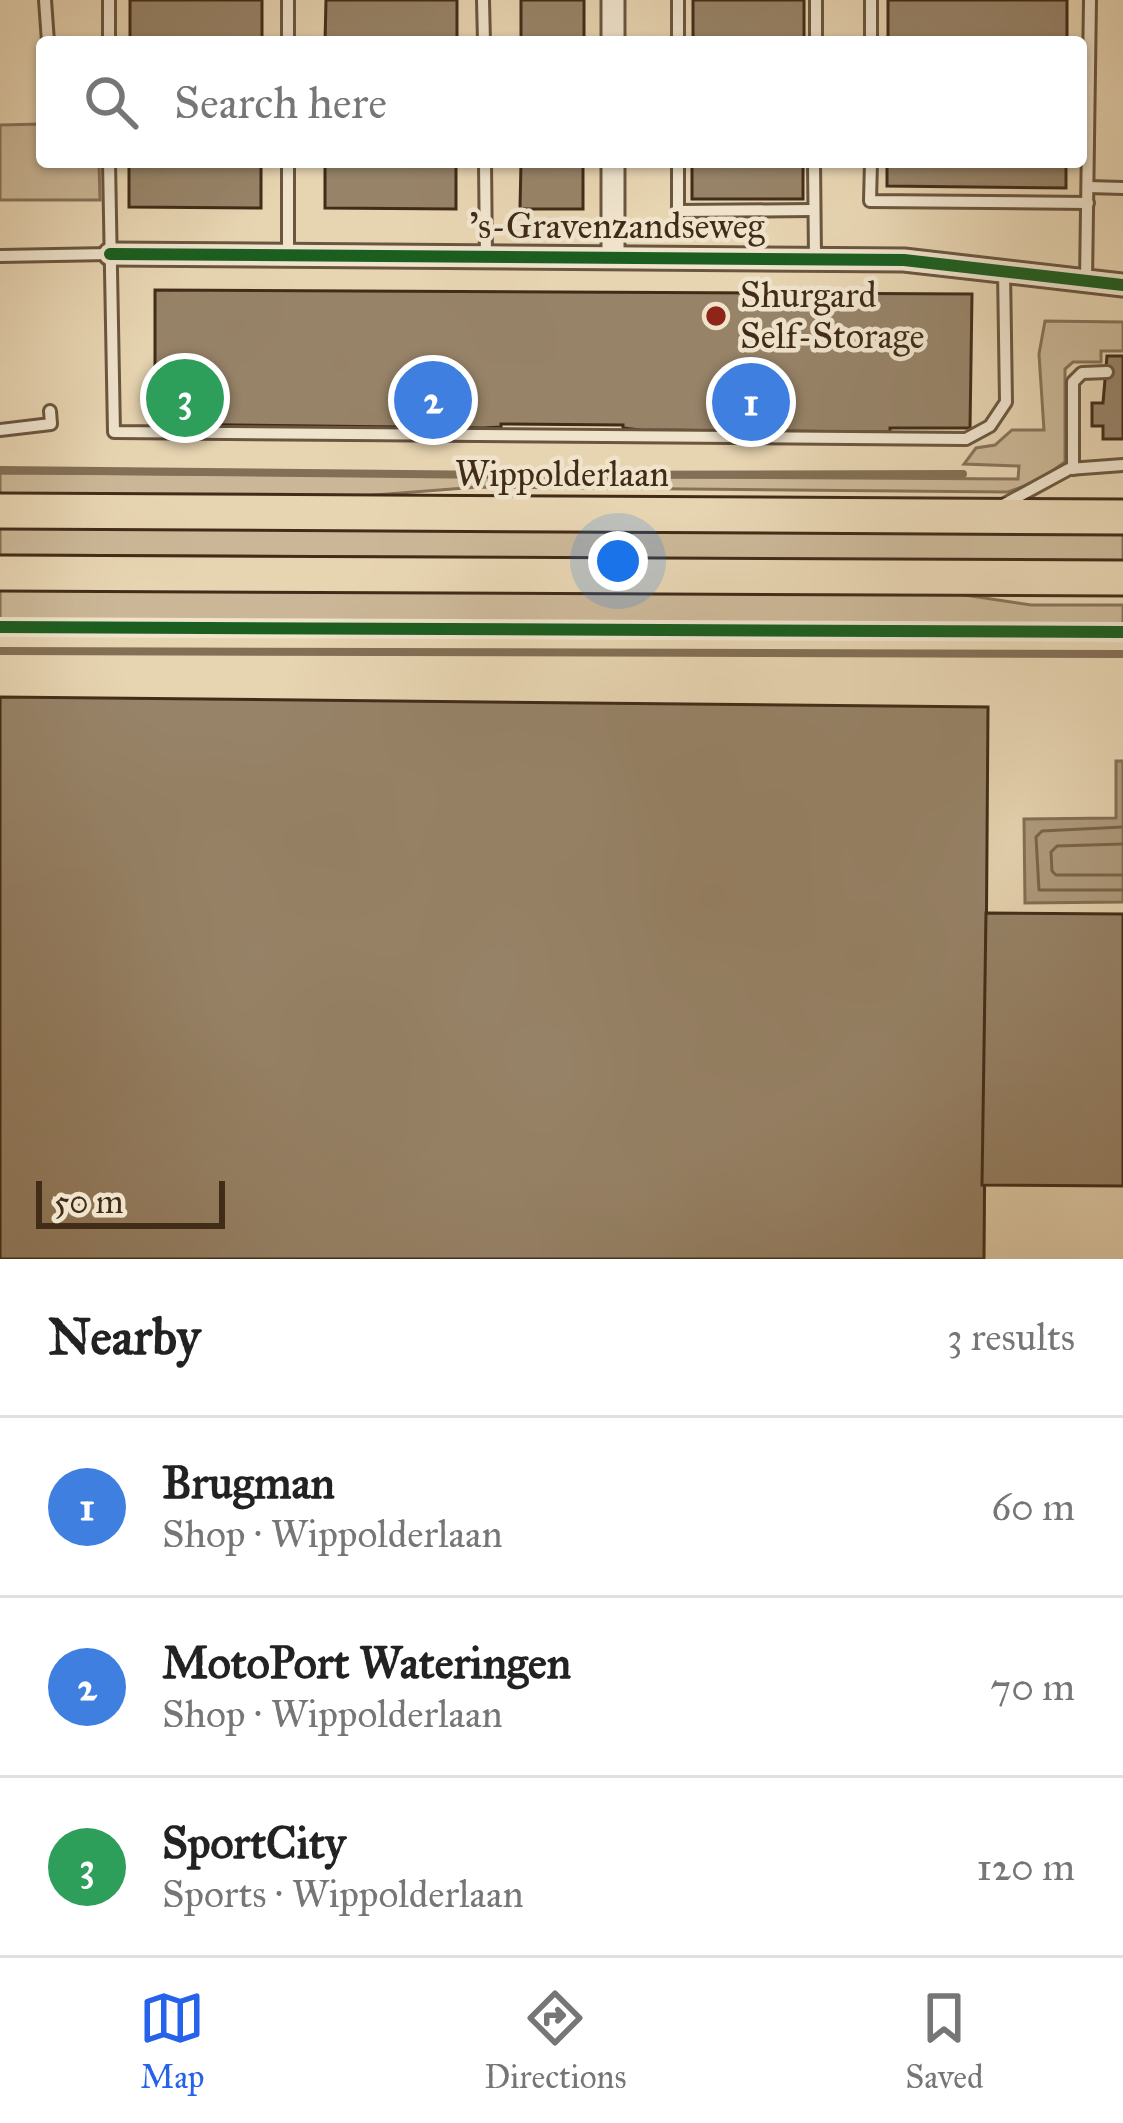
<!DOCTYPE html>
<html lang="en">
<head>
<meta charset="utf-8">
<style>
  body { margin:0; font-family:"IM FELL Great Primer",serif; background:#f6f6f6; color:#222 }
  .scale { position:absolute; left:36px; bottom:30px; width:189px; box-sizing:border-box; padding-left:12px; border:6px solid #412c18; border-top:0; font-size:33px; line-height:42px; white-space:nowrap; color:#412c18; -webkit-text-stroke:9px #efe3cc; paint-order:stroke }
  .you { position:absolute; left:618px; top:561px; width:42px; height:42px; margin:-30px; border:9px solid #fff; border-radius:50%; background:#1a73e8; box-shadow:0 0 0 18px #1a73e833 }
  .badge { display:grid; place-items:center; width:78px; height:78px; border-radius:50%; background:#2563eb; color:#fff; font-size:39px; font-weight:700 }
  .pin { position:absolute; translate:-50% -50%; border:6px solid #fff; box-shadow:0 3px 12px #0006 }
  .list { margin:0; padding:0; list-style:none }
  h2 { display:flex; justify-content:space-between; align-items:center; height:156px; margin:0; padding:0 48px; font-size:51px }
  h2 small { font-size:39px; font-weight:400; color:#767676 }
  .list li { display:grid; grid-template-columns:78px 1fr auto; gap:36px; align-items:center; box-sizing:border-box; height:180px; padding:0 48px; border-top:3px solid #e0e0e0 }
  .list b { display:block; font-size:45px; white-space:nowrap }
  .list p { margin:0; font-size:39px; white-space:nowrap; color:#767676 }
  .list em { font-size:39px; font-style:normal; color:#767676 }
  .icon { flex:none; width:66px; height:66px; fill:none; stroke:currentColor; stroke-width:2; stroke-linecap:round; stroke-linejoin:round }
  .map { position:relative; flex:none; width:1123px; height:1259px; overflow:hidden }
  .search { position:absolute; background:#fff; box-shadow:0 3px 9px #0004; left:36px; right:36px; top:36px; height:132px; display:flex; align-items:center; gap:30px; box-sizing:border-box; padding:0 42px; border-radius:12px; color:#767676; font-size:45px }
  .sheet { height:696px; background:#fff }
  nav { display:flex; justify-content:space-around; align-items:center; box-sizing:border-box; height:168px; border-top:3px solid #e0e0e0; background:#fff; font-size:33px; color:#767676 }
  nav a { display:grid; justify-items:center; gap:6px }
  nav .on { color:#2563eb }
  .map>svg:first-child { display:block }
</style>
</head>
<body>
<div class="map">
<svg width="1123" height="1259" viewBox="0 0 1123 1259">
  <rect width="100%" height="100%" fill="#e7d4b1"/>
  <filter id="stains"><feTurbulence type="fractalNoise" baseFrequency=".00167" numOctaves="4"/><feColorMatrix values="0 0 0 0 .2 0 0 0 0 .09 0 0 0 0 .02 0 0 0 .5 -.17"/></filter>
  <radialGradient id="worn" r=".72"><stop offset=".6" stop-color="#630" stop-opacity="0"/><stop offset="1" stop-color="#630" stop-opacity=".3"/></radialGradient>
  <g fill="#cbb797" stroke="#867258" stroke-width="3">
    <path d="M42,124V162H99L100,200H0V125Z"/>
    <path d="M1045,321L1123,322V351H1101V362H1073L1065,369V462L1036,482L1008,492L478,487L349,497L0,495V473L1018,479L1019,466L964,464L976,448L995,445L1012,430H1044L1039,354Z"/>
    <path d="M0,527L1123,531V561L0,555Z"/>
    <path d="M0,588L951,593L1031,605H1123V625L0,620Z"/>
  </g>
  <path fill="#af9b7d" stroke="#836f55" stroke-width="3" d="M1116,761H1123V902L1025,903L1024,819L1116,818Z"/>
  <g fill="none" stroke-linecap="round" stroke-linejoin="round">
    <g stroke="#78644a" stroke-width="3">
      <path d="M1123,827L1042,831L1036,837L1039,890H1123"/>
      <path d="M1123,844L1057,846L1051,852L1052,871L1056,875H1123"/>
    </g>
    <g stroke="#836f55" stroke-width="8">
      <path d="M0,470L504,475L963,474"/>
      <path d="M0,651L1123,654"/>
    </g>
  </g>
  <g fill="#978368" stroke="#412c18" stroke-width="3">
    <rect x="130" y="0" width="132" height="42"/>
    <path d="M326,0H457V42H325Z"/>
    <rect x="521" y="0" width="63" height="42"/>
    <rect x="693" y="0" width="111" height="42"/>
    <rect x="888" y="0" width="179" height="42"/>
    <path d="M129,162H261V208L129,207Z"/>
    <path d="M325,162H456V209L325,208Z"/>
    <path d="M521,162H583V209H520Z"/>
    <rect x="692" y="162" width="111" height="37"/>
    <path d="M887,162H1066V188L887,186Z"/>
    <path d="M155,290L972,294L970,428H890V432L640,430L623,428V425L501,424V427L484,428L155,424Z"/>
    <path d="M1107,356H1123V439H1103V426H1092V403H1103Z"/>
    <path d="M0,697L988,707L984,1259H0Z"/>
    <path d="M986,913L1123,914V1186L982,1185Z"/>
  </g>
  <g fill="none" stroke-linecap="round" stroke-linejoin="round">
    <defs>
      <g id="service">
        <path d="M45,0L48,42"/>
        <path d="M109,0V42"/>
        <path d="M288,0V42"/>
        <path d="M483,0L484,42"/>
        <path d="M678,42V0"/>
        <path d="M816,42V0"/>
        <path d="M871,42V0"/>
        <path d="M109,162L114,432L966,439L990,426L1006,402L1004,271"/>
        <path d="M288,162V254"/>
        <path d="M485,162L486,256"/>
        <path d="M678,162V211L813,210"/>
        <path d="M814,162L815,257"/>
        <path d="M871,162L870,201L1088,203"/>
        <path d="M1088,187L1123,188"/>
        <path d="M0,256L110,254"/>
        <path d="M1086,281L1090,0"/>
        <path d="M0,430L51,424L50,411"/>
        <path d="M1073,469V382L1082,373L1107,372"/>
        <path d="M1003,505L1069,469L1123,465"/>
      </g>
      <g id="minor">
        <path d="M613,42V0"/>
        <path d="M110,254L904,260L1123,285"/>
        <path d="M613,256V162"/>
      </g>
      <g id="primary">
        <path d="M0,511L1123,517"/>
        <path d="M0,573L1123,578"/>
      </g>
    </defs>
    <use href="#service" stroke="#6a563e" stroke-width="16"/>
    <use href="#minor" stroke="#6a563e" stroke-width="27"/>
    <use href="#primary" stroke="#412c18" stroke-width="39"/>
    <use href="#service" stroke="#efe3cc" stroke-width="10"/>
    <use href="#minor" stroke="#efe3cc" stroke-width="21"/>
    <use href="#primary" stroke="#e7d4b1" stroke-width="33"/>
    <defs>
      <g id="cycleway">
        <path d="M110,254L904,260L1123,285"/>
        <path d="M0,627L1123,632"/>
      </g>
    </defs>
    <use href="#cycleway" stroke="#efe3cc" stroke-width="20"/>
    <use href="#cycleway" stroke="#1b5e20" stroke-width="12"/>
  </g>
  <circle fill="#8f2418" stroke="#efe3cc" stroke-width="4.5" cx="716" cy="316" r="12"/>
  <g text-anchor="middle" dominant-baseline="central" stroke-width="9" stroke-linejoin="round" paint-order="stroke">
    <g font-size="36" fill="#412c18" stroke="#efe3cc">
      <text x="617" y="226">'s-Gravenzandseweg</text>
      <text x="562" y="474">Wippolderlaan</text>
    </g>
    <g font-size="36" fill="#412c18" stroke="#efe3cc" text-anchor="start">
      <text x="740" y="295">Shurgard<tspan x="740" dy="41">Self-Storage</tspan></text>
    </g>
  </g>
  <rect width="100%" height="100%" filter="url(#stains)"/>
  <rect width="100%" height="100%" fill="url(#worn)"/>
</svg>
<div class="scale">50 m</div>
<div class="you"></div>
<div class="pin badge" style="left:751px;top:402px;background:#3f7fe0">1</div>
<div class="pin badge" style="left:433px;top:400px;background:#3f7fe0">2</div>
<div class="pin badge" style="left:185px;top:398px;background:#2e9e5b">3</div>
<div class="search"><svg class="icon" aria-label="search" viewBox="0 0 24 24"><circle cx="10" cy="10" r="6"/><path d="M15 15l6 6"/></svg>Search here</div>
</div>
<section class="sheet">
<h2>Nearby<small>3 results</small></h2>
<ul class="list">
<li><span class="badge" style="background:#3f7fe0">1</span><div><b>Brugman</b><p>Shop · Wippolderlaan</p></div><em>60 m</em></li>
<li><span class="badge" style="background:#3f7fe0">2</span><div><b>MotoPort Wateringen</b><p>Shop · Wippolderlaan</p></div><em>70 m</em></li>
<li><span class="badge" style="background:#2e9e5b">3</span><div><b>SportCity</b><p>Sports · Wippolderlaan</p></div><em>120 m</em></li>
</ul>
</section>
<nav>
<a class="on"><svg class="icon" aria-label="map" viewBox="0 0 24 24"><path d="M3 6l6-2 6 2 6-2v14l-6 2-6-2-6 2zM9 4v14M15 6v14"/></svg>Map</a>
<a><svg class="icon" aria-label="directions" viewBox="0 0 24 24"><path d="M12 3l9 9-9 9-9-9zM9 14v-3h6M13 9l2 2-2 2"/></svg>Directions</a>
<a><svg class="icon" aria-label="saved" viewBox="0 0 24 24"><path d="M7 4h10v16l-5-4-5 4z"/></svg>Saved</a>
</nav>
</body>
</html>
